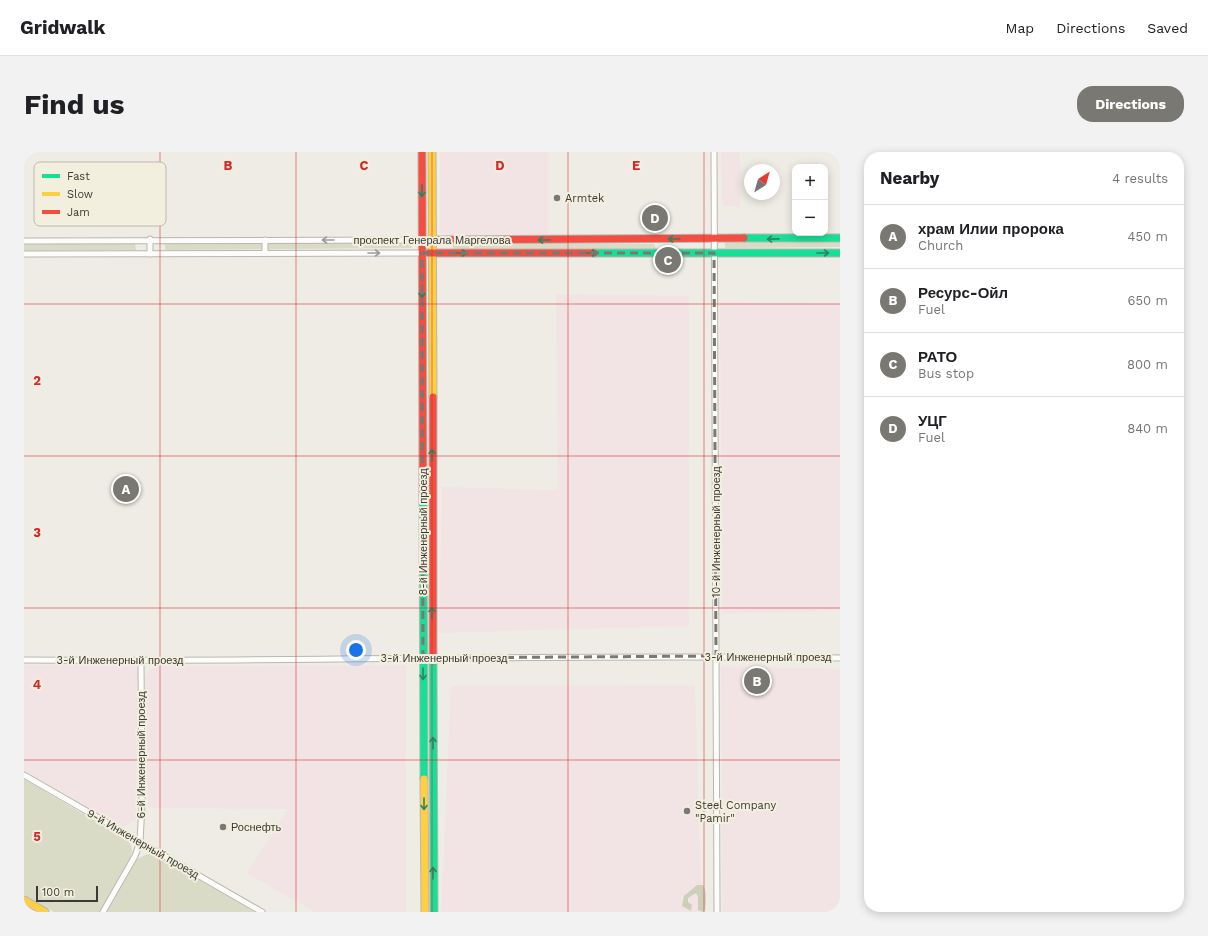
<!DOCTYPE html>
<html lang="en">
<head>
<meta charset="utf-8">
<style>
  body { margin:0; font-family:"Work Sans",sans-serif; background:#f2f2f2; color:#202124 }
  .controls { position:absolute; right:12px; top:12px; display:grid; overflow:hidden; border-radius:8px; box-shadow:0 2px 10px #0003 }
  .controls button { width:36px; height:36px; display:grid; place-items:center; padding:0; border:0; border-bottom:1px solid #e0e0e0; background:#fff; color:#202124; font:20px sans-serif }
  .compass { position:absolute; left:720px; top:12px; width:36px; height:36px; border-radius:50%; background:#fff; box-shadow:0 2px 10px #0003; rotate:37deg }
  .scale { position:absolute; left:12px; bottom:10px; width:62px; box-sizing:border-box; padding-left:4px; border:2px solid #3b3a34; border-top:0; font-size:11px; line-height:14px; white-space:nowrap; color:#3b3a34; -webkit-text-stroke:3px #f3efdf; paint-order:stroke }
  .you { position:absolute; left:332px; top:498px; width:14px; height:14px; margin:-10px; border:3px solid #fff; border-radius:50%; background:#1a73e8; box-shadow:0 0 0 6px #1a73e833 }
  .badge { display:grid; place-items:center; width:26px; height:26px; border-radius:50%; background:#7a7872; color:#fff; font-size:13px; font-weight:700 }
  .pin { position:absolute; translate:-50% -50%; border:2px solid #fff; box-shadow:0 1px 4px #0006 }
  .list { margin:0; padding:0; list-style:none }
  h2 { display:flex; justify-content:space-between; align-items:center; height:52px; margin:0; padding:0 16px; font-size:17px }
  h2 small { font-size:13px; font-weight:400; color:#757577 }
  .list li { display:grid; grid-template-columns:26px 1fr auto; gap:12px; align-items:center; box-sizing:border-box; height:64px; padding:0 16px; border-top:1px solid #e0e0e0 }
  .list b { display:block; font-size:15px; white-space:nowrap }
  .list p { margin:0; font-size:13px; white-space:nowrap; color:#757577 }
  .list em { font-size:13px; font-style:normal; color:#757577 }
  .map { position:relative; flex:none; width:816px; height:760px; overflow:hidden; border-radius:16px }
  header { display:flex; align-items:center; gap:24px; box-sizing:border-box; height:56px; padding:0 20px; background:#fff; border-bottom:1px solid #e0e0e0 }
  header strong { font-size:19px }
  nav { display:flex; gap:22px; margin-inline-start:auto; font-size:14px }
  .intro { display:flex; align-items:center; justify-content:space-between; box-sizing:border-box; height:96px; padding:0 24px }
  h1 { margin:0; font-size:28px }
  .button { padding:10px 18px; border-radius:16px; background:#7a7872; color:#fff; font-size:14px; font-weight:700 }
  main { display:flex; gap:24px; padding:0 24px }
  aside { flex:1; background:#fff; border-radius:16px; box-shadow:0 2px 10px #0003 }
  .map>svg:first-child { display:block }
</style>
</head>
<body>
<header>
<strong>Gridwalk</strong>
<nav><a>Map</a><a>Directions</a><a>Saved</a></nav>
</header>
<div class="intro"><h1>Find us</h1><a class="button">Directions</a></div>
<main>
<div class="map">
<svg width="816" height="760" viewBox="0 0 816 760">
  <rect width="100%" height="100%" fill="#eeece4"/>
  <g fill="#f2e4e5">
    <path d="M416,0H525V84L422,83L416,80Z"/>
    <path d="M697,0H716V54H698Z"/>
    <path d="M532,142L665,144V474L415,481L418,335L534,338Z"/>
    <path d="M696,150L816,152V458L698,462Z"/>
    <path d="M103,512L112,515L114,519L112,667L98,676L0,619V513Z"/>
    <path d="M382,513V760H291L223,721L264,657L124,656L121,525L129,514Z"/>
    <path d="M697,514L816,517V760H698Z"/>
    <path d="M671,533L678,760H417L427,534Z"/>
  </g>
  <g fill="#dadbc6">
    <path d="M701,89H816V95L701,96Z"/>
    <path d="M141,90L387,91L388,96L141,98Z"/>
    <path d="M111,91L112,98L0,99V92Z"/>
    <path d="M429,91L630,92L632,97H429Z"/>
    <path d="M0,627L100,686C108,692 110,697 106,706L76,760H30L0,743Z"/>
    <path d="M123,702L134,704L231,760H83L113,707Z"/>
  </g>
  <path fill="#cecfb9" d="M673,733H679C683,740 682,750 681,758L679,760L674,758V745L672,741L664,746V750L668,753L667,759L658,754L660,744Z"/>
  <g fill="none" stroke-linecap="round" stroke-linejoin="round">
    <defs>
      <g id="street">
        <path d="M690,0L693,760"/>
        <path d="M126,87V102"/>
        <path d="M0,89L399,88"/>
        <path d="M241,101V88"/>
        <path d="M0,102L398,101"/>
        <path d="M0,508C272,510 544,502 816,506"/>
        <path d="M0,623L238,760"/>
        <path d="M79,760L111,704L116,690L118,652L117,509"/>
      </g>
      <g id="fast">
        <path d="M720,86H816"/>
        <path d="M570,101H816"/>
        <path d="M399,343L400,627"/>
        <path d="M409,509L410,760"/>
      </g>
      <g id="slow">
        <path d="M408,0L409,245"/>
        <path d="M400,627L401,760"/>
        <path d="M0,748L21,760"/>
      </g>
      <g id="jam">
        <path d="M398,0L399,343"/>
        <path d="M405,88L720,86"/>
        <path d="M405,101H570"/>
        <path d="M409,245V509"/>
      </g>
    </defs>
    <use href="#street" stroke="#b9b7b1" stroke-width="7"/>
    <use href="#fast" stroke="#b9b7b1" stroke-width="9"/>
    <use href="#slow" stroke="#b9b7b1" stroke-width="9"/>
    <use href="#jam" stroke="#b9b7b1" stroke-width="9"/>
    <use href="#street" stroke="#fcfcfb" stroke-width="5"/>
    <use href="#fast" stroke="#16e098" stroke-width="7"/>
    <use href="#slow" stroke="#ffcf43" stroke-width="7"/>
    <use href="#jam" stroke="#f24e42" stroke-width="7"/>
  </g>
  <defs><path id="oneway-shaft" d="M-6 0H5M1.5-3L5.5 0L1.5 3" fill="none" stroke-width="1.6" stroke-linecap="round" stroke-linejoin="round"/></defs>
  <g stroke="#2a8561">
    <use href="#oneway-shaft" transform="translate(398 39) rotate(90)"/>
    <use href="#oneway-shaft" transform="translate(650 87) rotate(180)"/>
    <use href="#oneway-shaft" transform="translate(749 87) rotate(179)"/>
    <use href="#oneway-shaft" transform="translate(520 88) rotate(180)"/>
    <use href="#oneway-shaft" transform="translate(437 101)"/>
    <use href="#oneway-shaft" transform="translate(567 101)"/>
    <use href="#oneway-shaft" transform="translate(799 101)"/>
    <use href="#oneway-shaft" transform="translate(398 140) rotate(90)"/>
    <use href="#oneway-shaft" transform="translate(408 303) rotate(-90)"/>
    <use href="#oneway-shaft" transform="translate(408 461) rotate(-90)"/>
    <use href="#oneway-shaft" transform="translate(399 522) rotate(90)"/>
    <use href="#oneway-shaft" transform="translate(409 591) rotate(-90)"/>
    <use href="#oneway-shaft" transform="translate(400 652) rotate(90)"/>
    <use href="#oneway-shaft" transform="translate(409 721) rotate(-90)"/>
  </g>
  <g stroke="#9c9b98">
    <use href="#oneway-shaft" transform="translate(304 88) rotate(180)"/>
    <use href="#oneway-shaft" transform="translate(350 101)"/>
  </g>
  <path fill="none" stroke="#7a7872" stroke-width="3" stroke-dasharray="8 5" stroke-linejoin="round" d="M398,101H690L692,504L399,506Z"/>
  <path fill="none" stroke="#d62828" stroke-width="1" stroke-opacity="0.55" d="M136,0V760M272,0V760M408,0V760M544,0V760M680,0V760M0,152H816M0,304H816M0,456H816M0,608H816"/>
  <g fill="#7a7872" stroke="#f3efdf" stroke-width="1.5">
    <circle cx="533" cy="46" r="4"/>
    <circle cx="663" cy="659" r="4"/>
    <circle cx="199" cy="675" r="4"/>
  </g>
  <g text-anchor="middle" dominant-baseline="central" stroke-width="4" stroke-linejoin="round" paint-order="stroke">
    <g font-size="11" fill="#3b3a34" stroke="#f3efdf" text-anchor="start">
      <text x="541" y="46">Armtek</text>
      <text x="671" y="653">Steel Company<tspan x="671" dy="13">"Pamir"</tspan></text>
      <text x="207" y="675">Роснефть</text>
    </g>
    <g font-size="11" fill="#3b3a34" stroke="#f3efdf">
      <text x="408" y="88">проспект Генерала Маргелова</text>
      <text transform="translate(399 380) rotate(-90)">8-й Инженерный проезд</text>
      <text transform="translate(692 380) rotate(-90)">10-й Инженерный проезд</text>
      <text x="744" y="505">3-й Инженерный проезд</text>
      <text x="420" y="506">3-й Инженерный проезд</text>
      <text x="96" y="508">3-й Инженерный проезд</text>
      <text transform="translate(117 603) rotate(-90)">6-й Инженерный проезд</text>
      <text transform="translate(119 692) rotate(30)">9-й Инженерный проезд</text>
    </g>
  </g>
  <rect x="10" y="10" width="132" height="64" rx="6" fill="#f3efdf" stroke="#bcb9ac" stroke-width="1"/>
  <rect x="18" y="22" width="18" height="4" fill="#16e098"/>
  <rect x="18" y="40" width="18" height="4" fill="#ffcf43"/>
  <rect x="18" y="58" width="18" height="4" fill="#f24e42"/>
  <g font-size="11" fill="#3b3a34">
    <text x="43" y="28">Fast</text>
    <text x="43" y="46">Slow</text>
    <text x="43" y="64">Jam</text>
  </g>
  <g font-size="13" text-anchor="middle" font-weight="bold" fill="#d62828" stroke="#f3efdf" stroke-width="4" stroke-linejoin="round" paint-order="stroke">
    <text x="204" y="18">B</text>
    <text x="340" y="18">C</text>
    <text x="476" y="18">D</text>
    <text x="612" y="18">E</text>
    <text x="13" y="233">2</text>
    <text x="13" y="385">3</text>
    <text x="13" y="537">4</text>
    <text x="13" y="689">5</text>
  </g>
</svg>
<div class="controls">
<button>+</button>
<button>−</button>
</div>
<svg class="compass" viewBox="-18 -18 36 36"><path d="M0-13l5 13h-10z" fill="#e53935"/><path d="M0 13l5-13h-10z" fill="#757577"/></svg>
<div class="scale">100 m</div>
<div class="you"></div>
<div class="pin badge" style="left:102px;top:337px">A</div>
<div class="pin badge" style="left:733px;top:529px">B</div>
<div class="pin badge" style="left:644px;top:108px">C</div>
<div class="pin badge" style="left:631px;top:66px">D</div>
</div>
<aside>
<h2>Nearby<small>4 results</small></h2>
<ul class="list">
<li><span class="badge">A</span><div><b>храм Илии пророка</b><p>Church</p></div><em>450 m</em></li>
<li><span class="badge">B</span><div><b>Ресурс-Ойл</b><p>Fuel</p></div><em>650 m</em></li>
<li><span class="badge">C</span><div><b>РАТО</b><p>Bus stop</p></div><em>800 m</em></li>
<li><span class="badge">D</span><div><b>УЦГ</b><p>Fuel</p></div><em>840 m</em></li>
</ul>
</aside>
</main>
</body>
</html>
